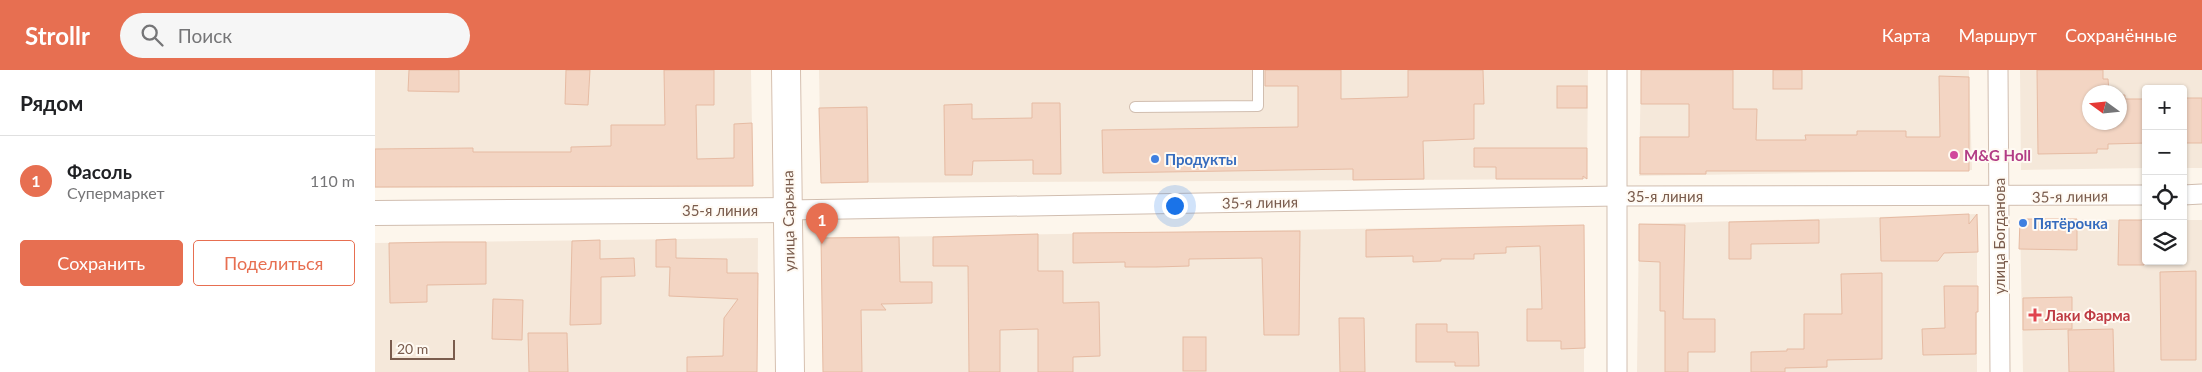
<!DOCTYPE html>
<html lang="ru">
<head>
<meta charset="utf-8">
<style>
  body { margin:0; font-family:Lato,sans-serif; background:#f6f6f6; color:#202124 }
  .controls { position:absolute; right:15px; top:15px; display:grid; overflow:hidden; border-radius:5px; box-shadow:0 1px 4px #0004 }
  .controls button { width:45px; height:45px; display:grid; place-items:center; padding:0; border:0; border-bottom:1px solid #e0e0e0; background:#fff; color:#202124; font:25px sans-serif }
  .compass { position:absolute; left:1707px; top:15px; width:45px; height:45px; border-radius:50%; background:#fff; box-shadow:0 1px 4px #0004; rotate:285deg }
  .scale { position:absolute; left:15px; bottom:12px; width:65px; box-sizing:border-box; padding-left:5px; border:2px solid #7a5c4d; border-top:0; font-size:14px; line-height:18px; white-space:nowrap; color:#7a5c4d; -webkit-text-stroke:4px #fffaf3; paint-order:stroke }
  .you { position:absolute; left:799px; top:135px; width:18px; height:18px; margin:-12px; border:4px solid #fff; border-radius:50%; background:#1a73e8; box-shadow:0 0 0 8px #1a73e833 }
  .badge { display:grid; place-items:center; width:32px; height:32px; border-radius:50%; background:#e76f51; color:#fff; font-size:16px; font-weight:700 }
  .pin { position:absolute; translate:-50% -41px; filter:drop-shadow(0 1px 2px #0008) }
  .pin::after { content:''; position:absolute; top:26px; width:18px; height:15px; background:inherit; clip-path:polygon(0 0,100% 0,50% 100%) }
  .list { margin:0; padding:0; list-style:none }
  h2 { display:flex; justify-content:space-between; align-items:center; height:65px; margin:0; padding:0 20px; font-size:21px }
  h2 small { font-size:16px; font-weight:400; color:#757577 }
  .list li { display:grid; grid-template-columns:32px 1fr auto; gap:15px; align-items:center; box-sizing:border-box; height:90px; padding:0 20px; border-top:1px solid #e0e0e0 }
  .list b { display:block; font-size:19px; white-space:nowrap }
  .list p { margin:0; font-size:16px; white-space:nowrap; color:#757577 }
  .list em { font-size:16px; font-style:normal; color:#757577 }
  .actions { display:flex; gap:10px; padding:15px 20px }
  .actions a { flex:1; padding:11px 0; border:1px solid #e76f51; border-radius:5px; text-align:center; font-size:18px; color:#e76f51 }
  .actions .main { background:#e76f51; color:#fff }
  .icon { flex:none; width:28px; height:28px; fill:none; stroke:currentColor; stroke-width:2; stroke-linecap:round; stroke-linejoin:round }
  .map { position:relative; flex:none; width:1827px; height:302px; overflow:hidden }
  header { display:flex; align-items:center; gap:30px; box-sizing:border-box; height:70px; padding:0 25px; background:#e76f51; color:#fff }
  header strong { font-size:24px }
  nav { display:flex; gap:28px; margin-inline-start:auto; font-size:18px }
  .search { width:350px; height:45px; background:#f6f6f6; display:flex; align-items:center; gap:12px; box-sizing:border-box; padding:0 18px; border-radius:28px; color:#757577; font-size:19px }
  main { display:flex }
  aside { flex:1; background:#fff }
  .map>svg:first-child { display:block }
</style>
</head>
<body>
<header>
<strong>Strollr</strong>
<div class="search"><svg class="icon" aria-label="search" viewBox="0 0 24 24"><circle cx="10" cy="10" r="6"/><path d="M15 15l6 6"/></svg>Поиск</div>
<nav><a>Карта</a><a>Маршрут</a><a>Сохранённые</a></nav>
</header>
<main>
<aside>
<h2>Рядом<small></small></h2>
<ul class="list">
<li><span class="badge">1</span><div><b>Фасоль</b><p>Супермаркет</p></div><em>110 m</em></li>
</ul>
<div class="actions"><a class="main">Сохранить</a><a>Поделиться</a></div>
</aside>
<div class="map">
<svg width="1827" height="302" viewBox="0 0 1827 302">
  <rect width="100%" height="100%" fill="#fdf6ec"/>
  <g fill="#f5e8da" fill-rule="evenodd">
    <path d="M0,0H376L378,116L0,118Z"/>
    <path d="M444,0H1213L1212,109L446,113Z"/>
    <path d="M1266,0H1594L1597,100L1264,106Z"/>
    <path d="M1645,0H1827V98H1808V19H1771V98L1646,100ZM1714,22H1744V52H1714Z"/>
    <path d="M1602,144V302H1262L1264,154Z"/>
    <path d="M1645,149L1771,150V191H1808V150H1827V302H1648Z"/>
    <path d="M1209,155V302H448L446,168Z"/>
    <path d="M383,168L382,302H0V173Z"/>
  </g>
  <g fill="#f3d5c3" stroke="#e6bba3">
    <path d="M34,0H84V22L33,21Z"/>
    <path d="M191,0H215L213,35L190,34Z"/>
    <path d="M289,0H339V35H321L322,89L359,88V54L377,53L378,116L0,117V79L98,78V82H196V77L236,76V55H290Z"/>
    <path d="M890,0H966V29L1033,27V0H1108L1109,34H1099V69L1048,71L1049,109L978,110V99L728,103L727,60L923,57V16H890Z"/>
    <path d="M1266,0H1358V39H1382L1381,70H1431L1430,65H1482V61H1531V67H1565L1564,6L1594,7V101H1331V104H1265V67H1314V34H1266Z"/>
    <rect x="1398" y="0" width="29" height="19"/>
    <path d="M1662,0H1728V9H1733L1734,22H1714V52H1744V25H1750V29H1771V73L1733,74V79H1722V83L1663,84Z"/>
    <rect x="1182" y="16" width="30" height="22"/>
    <rect x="1808" y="28" width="19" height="45"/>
    <path d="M657,33H685L686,104H658V90L598,91L597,105H570L569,35L597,34V49L657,48Z"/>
    <path d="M492,37L493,112L446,113L444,38Z"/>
    <path d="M1099,78H1212V109L1208,106V109H1121V97H1099Z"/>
    <path d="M1594,144V154L1602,144L1603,182L1569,183L1563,191H1506L1505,148Z"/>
    <path d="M1645,149H1702V180L1644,179Z"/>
    <path d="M1444,150V173L1376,174V189H1354V152Z"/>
    <path d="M1744,150H1770L1769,195H1743Z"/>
    <path d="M1264,154L1310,155L1308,249H1340V282H1313V302H1290V241H1285V192L1264,191Z"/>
    <path d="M1209,155L1210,278L1186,279V271H1152V239H1167L1165,176L1131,177V183L1099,184V189H1066V191L1038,192V186L991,187V160Z"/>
    <path d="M925,161L924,265H889L887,188L814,189V196L781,197H750V192L698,193V163Z"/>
    <path d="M663,164V201H688V233L724,232L725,286L698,287V302H663V259L625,260V302H594L593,196H558V167Z"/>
    <path d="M524,167L525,212H557V233L506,234L511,240H486L487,302H448L446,168Z"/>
    <path d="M301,169V188L352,189V203H383L382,302H312V287L348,286L349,248L363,229L294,226L295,197H281V170Z"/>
    <path d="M225,170V189L259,188L260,206L226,207V254L195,255L197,171Z"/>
    <path d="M68,172H111V214L52,215V232L15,233L14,173Z"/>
    <path d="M1821,201V290H1786L1785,202Z"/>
    <path d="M1507,203V289L1452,290V297L1410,298V302H1376V282L1412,281V279H1429V244H1467L1466,204Z"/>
    <path d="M1569,216H1603V242H1601V284L1548,285L1547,259L1570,258Z"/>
    <path d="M1697,227V259L1648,260V228Z"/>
    <path d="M118,229L148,230L147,270L117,269Z"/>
    <path d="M964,248H989L990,302H965Z"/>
    <path d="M1041,254H1072V262H1103L1104,296H1080V292H1041Z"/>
    <path d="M1738,259L1739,302H1694L1693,260Z"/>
    <path d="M153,263H192L193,302H154Z"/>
    <rect x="808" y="267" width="23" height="34"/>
  </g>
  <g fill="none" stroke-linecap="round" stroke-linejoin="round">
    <defs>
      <path id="service" d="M760,37L883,36V0"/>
      <g id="minor">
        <path d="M1242,0V302"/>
        <path d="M1623,0L1625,302"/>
        <path d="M1808,125L1827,124"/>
        <path d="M413,140L1243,126L1771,125"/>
      </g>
      <path id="tertiary" d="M0,143L413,140"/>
      <path id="secondary" d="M411,0L415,302"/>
    </defs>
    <use href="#service" stroke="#d1beb0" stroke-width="12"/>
    <use href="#minor" stroke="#d1beb0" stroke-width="21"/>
    <use href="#tertiary" stroke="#d1beb0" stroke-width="26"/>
    <use href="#secondary" stroke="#d6c0b0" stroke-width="30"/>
    <use href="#service" stroke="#fff" stroke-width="10"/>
    <use href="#minor" stroke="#fff" stroke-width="19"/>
    <use href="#tertiary" stroke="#fff" stroke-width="24"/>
    <use href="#secondary" stroke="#fff" stroke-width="28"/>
  </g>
  <circle fill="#d1479c" stroke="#fffaf3" stroke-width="2" cx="1579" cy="85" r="5"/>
  <g fill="#3f7fe0" stroke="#fffaf3" stroke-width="2">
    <circle cx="780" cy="89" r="5"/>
    <circle cx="1648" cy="153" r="5"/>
  </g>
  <path fill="#e0444e" stroke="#fffaf3" stroke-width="2" d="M1657.5 237.5h5v5h5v5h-5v5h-5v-5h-5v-5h5z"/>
  <g text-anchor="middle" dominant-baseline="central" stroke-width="4" stroke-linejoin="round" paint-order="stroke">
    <g font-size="15" font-weight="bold" fill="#b23c85" stroke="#fffaf3" text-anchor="start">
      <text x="1589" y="85">M&amp;G Holl</text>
    </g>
    <g font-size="15" font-weight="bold" fill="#366cbe" stroke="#fffaf3" text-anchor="start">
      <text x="790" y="89">Продукты</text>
      <text x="1658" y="153">Пятёрочка</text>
    </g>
    <g font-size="15" fill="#7a5c4d" stroke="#fffaf3">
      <text x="1290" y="126">35-я линия</text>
      <text transform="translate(1695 126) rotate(-1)">35-я линия</text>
      <text transform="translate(885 132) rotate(-1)">35-я линия</text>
      <text x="345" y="140">35-я линия</text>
      <text transform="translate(413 151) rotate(-91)">улица Сарьяна</text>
      <text transform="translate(1624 166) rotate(-90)">улица Богданова</text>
    </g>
    <g font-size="15" font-weight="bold" fill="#be3a42" stroke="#fffaf3" text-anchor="start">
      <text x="1670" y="245">Лаки Фарма</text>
    </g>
  </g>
</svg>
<div class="controls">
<button>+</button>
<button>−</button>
<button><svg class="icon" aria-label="locate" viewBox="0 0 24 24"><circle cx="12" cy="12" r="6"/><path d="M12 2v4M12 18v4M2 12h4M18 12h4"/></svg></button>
<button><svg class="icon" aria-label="layers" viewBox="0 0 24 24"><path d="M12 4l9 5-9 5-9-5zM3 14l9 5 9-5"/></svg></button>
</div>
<svg class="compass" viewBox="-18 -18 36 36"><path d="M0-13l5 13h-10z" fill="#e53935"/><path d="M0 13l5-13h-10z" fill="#757577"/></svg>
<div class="scale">20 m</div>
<div class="you"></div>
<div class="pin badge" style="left:447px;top:174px">1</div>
</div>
</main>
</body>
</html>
